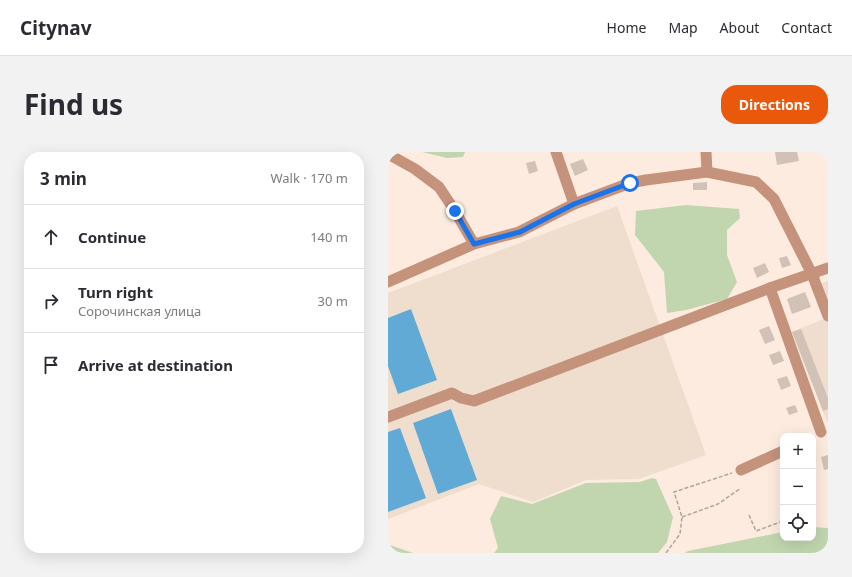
<!DOCTYPE html>
<html lang="en">
<head>
<meta charset="utf-8">
<style>
  body { margin:0; font-family:"Noto Sans",sans-serif; background:#f2f2f3; color:#2b2b33 }
  .controls { position:absolute; right:12px; bottom:12px; display:grid; overflow:hidden; border-radius:8px; box-shadow:0 4px 16px #0002 }
  .controls button { width:36px; height:36px; display:grid; place-items:center; padding:0; border:0; border-bottom:1px solid #e1e1e2; background:#fff; color:#2b2b33; font:20px sans-serif }
  .stop { position:absolute; width:12px; height:12px; margin:-9px; border:3px solid #1a73e8; border-radius:50%; background:#fff }
  .stop.end { background:#1a73e8; border-color:#fff; box-shadow:0 1px 4px #0008 }
  .list { margin:0; padding:0; list-style:none }
  h2 { display:flex; justify-content:space-between; align-items:center; height:52px; margin:0; padding:0 16px; font-size:17px }
  h2 small { font-size:13px; font-weight:400; color:#7c7c81 }
  .list li { display:grid; grid-template-columns:26px 1fr auto; gap:12px; align-items:center; box-sizing:border-box; height:64px; padding:0 16px; border-top:1px solid #e1e1e2 }
  .list b { display:block; font-size:15px; white-space:nowrap }
  .list p { margin:0; font-size:13px; white-space:nowrap; color:#7c7c81 }
  .list em { font-size:13px; font-style:normal; color:#7c7c81 }
  .icon { flex:none; width:22px; height:22px; fill:none; stroke:currentColor; stroke-width:2; stroke-linecap:round; stroke-linejoin:round }
  .map { position:relative; flex:none; width:440px; height:401px; overflow:hidden; border-radius:16px }
  header { display:flex; align-items:center; gap:24px; box-sizing:border-box; height:56px; padding:0 20px; background:#fff; border-bottom:1px solid #e1e1e2 }
  header strong { font-size:19px }
  nav { display:flex; gap:22px; margin-inline-start:auto; font-size:14px }
  .intro { display:flex; align-items:center; justify-content:space-between; box-sizing:border-box; height:96px; padding:0 24px }
  h1 { margin:0; font-size:28px }
  .button { padding:10px 18px; border-radius:16px; background:#ea580c; color:#fff; font-size:14px; font-weight:700 }
  main { display:flex; gap:24px; padding:0 24px }
  aside { flex:1; background:#fff; border-radius:16px; box-shadow:0 4px 16px #0002 }
  .map>svg:first-child { display:block }
</style>
</head>
<body>
<header>
<strong>Citynav</strong>
<nav><a>Home</a><a>Map</a><a>About</a><a>Contact</a></nav>
</header>
<div class="intro"><h1>Find us</h1><a class="button">Directions</a></div>
<main>
<aside>
<h2>3 min<small>Walk · 170 m</small></h2>
<ul class="list">
<li><svg class="icon" aria-label="ahead" viewBox="0 0 24 24"><path d="M12 20V5M6 11l6-6 6 6"/></svg><div><b>Continue</b></div><em>140 m</em></li>
<li><svg class="icon" aria-label="right" viewBox="0 0 24 24"><path d="M7 20v-9h11M14 6l5 5-5 5"/></svg><div><b>Turn right</b><p>Сорочинская улица</p></div><em>30 m</em></li>
<li><svg class="icon" aria-label="arrive" viewBox="0 0 24 24"><path d="M6 21V4h12l-3 4 3 4H6"/></svg><div><b>Arrive at destination</b></div></li>
</ul>
</aside>
<div class="map">
<svg width="440" height="401" viewBox="0 0 440 401">
  <rect width="100%" height="100%" fill="#fdebdf"/>
  <g fill="#efddcd">
    <path d="M229,54L318,303L251,327L198,328L145,350L91,332L0,367V141Z"/>
    <path d="M440,129V269L439,270L404,180L438,166L431,132Z"/>
  </g>
  <g fill="#c1d6af">
    <path d="M34,0H77L75,5L59,6Z"/>
    <path d="M298,53L351,57L352,66L339,78V103L349,130L339,147L298,158L279,161L276,120L247,83L248,59Z"/>
    <path d="M264,326L268,327L285,365L279,390L270,401H106L110,396L102,367L113,344L144,352L198,331L252,330Z"/>
    <path d="M425,375L440,376V401H297L300,399L395,380V386H425Z"/>
    <path d="M2,393L25,401H0V394Z"/>
  </g>
  <g fill="#62aad6">
    <path d="M23,157L49,228L10,242L0,214V166Z"/>
    <path d="M63,257L89,328L50,342L25,271Z"/>
    <path d="M12,276L38,346L0,360V280Z"/>
  </g>
  <g fill="#d2c1b6">
    <path d="M387,0H409L411,9L389,13Z"/>
    <path d="M195,7L200,18L187,24L182,12Z"/>
    <path d="M147,9L150,19L141,22L138,11Z"/>
    <path d="M319,30V38H305V31Z"/>
    <path d="M399,104L403,113L394,116L391,106Z"/>
    <path d="M377,111L381,120L369,126L365,116Z"/>
    <path d="M417,140L423,155L404,162L399,147Z"/>
    <path d="M381,174L387,188L377,192L371,178Z"/>
    <path d="M413,177L440,246V257L435,259L404,180Z"/>
    <path d="M392,199L396,209L385,213L381,203Z"/>
    <path d="M399,224L403,234L393,238L389,227Z"/>
    <path d="M407,253L410,260L401,263L398,256Z"/>
    <path d="M440,303V317L436,318L433,305Z"/>
  </g>
  <g fill="none" stroke-linecap="round" stroke-linejoin="round">
    <g stroke="#b2a49b" stroke-width="1.5" stroke-dasharray="4 2" stroke-linecap="butt">
      <path d="M361,363L368,379L395,369"/>
      <path d="M294,365L330,352L353,336"/>
      <path d="M278,401L292,382L294,365L286,340L344,321"/>
    </g>
    <g stroke="#c5927b" stroke-width="11">
      <path d="M168,0L186,52"/>
      <path d="M318,0L319,20"/>
      <path d="M0,2L27,17L51,35L67,59L86,92"/>
      <path d="M0,130L86,92L131,80L186,52L242,31L258,28L319,20L368,30L386,47L424,122L440,164"/>
      <path d="M382,136L433,280"/>
      <path d="M0,265L64,241L73,246L86,249L382,136L440,116"/>
      <path d="M353,318L395,299"/>
    </g>
  </g>
  <g fill="none" stroke-linecap="round" stroke-linejoin="round">
    <path stroke="#1a73e8" stroke-width="5" d="M67,59L86,92L132,80L186,52L242,31"/>
  </g>
</svg>
<div class="controls">
<button>+</button>
<button>−</button>
<button><svg class="icon" aria-label="locate" viewBox="0 0 24 24"><circle cx="12" cy="12" r="6"/><path d="M12 2v4M12 18v4M2 12h4M18 12h4"/></svg></button>
</div>
<div class="stop" style="left:242px;top:31px"></div>
<div class="stop end" style="left:67px;top:59px"></div>
</div>
</main>
</body>
</html>
